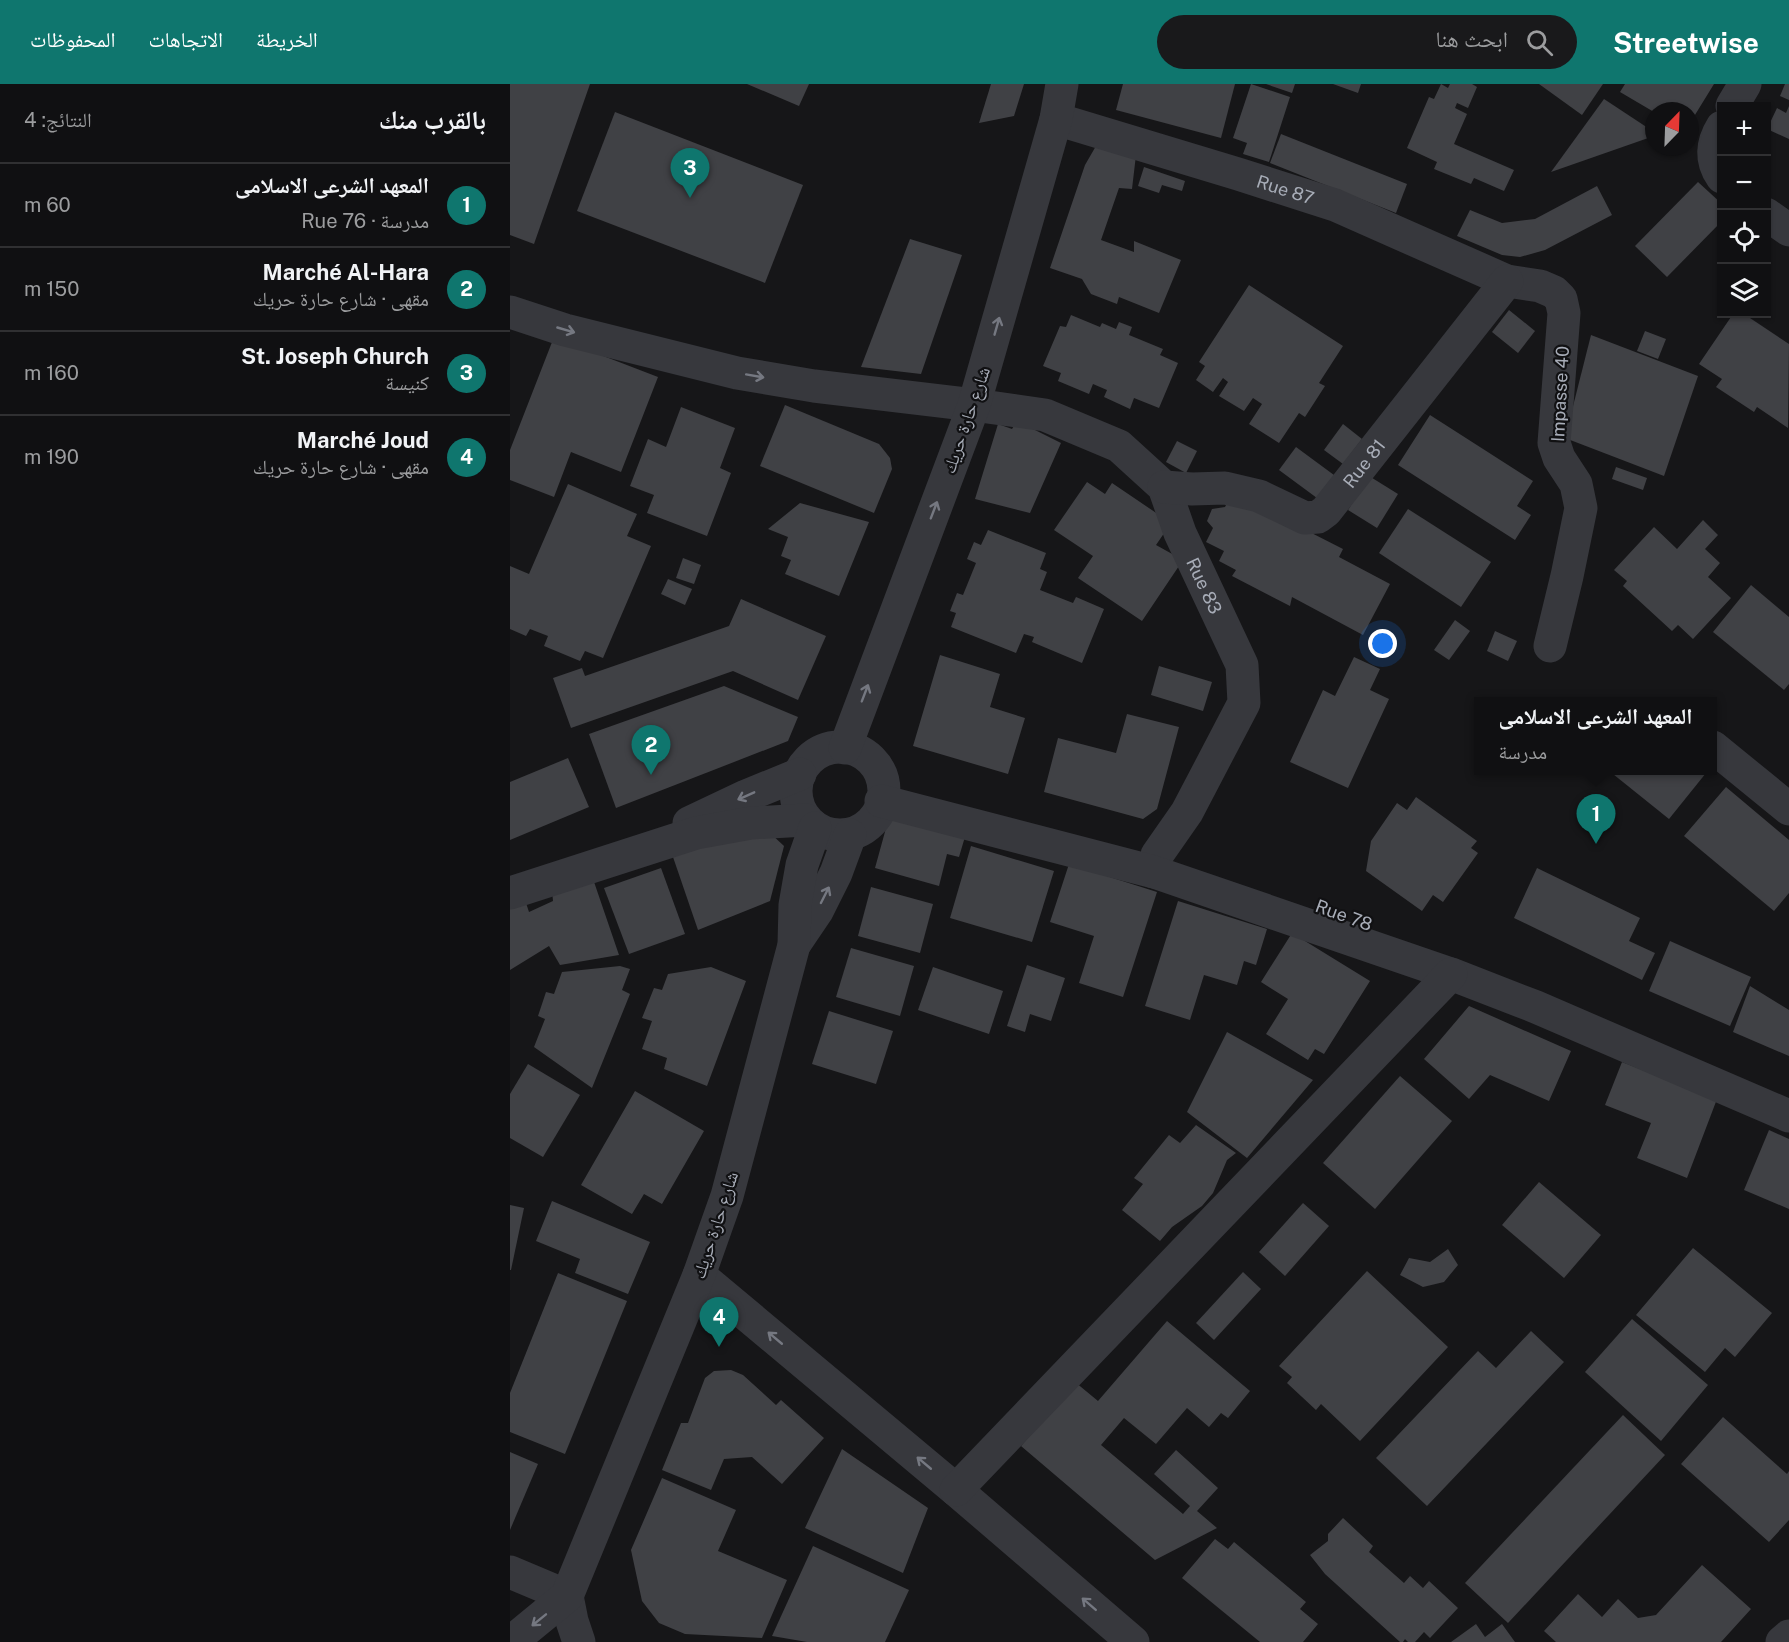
<!DOCTYPE html>
<html lang="ar">
<head>
<meta charset="utf-8">
<style>
  body { margin:0; font-family:"Public Sans","Noto Naskh Arabic",sans-serif; background:#19191b; color:#f1f3f6; direction:rtl }
  .controls { position:absolute; right:18px; top:18px; display:grid; overflow:hidden; border-radius:0px; box-shadow:0 2px 4px #0004 }
  .controls button { width:54px; height:54px; display:grid; place-items:center; padding:0; border:0; border-bottom:2px solid #303032; background:#101012; color:#f1f3f6; font:30px sans-serif }
  .compass { position:absolute; left:1135px; top:18px; width:54px; height:54px; border-radius:50%; background:#101012; box-shadow:0 2px 4px #0004; rotate:23deg }
  .you { position:absolute; left:873px; top:560px; width:21px; height:21px; margin:-15px; border:4px solid #fff; border-radius:50%; background:#1a73e8; box-shadow:0 0 0 9px #1a73e833 }
  .badge { display:grid; place-items:center; width:39px; height:39px; border-radius:50%; background:#0f766e; color:#fff; font-size:20px; font-weight:700 }
  .pin { position:absolute; translate:-50% -50px; filter:drop-shadow(0 2px 3px #0008) }
  .pin::after { content:''; position:absolute; top:32px; width:21px; height:18px; background:inherit; clip-path:polygon(0 0,100% 0,50% 100%) }
  .popup { position:absolute; left:964px; top:613px; width:243px; height:78px; box-sizing:border-box; display:grid; place-content:center; border-radius:0px; background:#101012; filter:drop-shadow(0 2px 4px #0005); font-size:20px; white-space:nowrap; color:#9c9d9f }
  .popup b { font-size:22px; color:#f1f3f6 }
  .popup::after { content:''; position:absolute; left:50%; top:100%; margin-left:-12px; border:12px solid transparent; border-top-color:#101012 }
  .list { margin:0; padding:0; list-style:none }
  h2 { display:flex; justify-content:space-between; align-items:center; height:78px; margin:0; padding:0 24px; font-size:26px }
  h2 small { font-size:20px; font-weight:400; color:#9c9d9f }
  .list li { display:grid; grid-template-columns:39px 1fr auto; gap:18px; align-items:center; box-sizing:border-box; height:84px; padding:0 24px; border-top:2px solid #303032 }
  .list b { display:block; font-size:22px; white-space:nowrap }
  .list p { margin:0; font-size:20px; white-space:nowrap; color:#9c9d9f }
  .list em { font-size:20px; font-style:normal; color:#9c9d9f }
  .icon { flex:none; width:33px; height:33px; fill:none; stroke:currentColor; stroke-width:2; stroke-linecap:round; stroke-linejoin:round }
  .map { position:relative; flex:none; width:1279px; height:1558px; overflow:hidden; direction:ltr }
  header { display:flex; align-items:center; gap:36px; box-sizing:border-box; height:84px; padding:0 30px; background:#0f766e; color:#fff }
  header strong { font-size:28px }
  nav { display:flex; gap:33px; margin-inline-start:auto; font-size:21px }
  .search { width:420px; height:54px; background:#19191b; display:flex; align-items:center; gap:15px; box-sizing:border-box; padding:0 21px; border-radius:33px; color:#9c9d9f; font-size:22px }
  main { display:flex }
  aside { flex:1; background:#101012 }
  .map>svg:first-child { display:block }
</style>
</head>
<body>
<header>
<strong>Streetwise</strong>
<div class="search"><svg class="icon" aria-label="search" viewBox="0 0 24 24"><circle cx="10" cy="10" r="6"/><path d="M15 15l6 6"/></svg>ابحث هنا</div>
<nav><a>الخريطة</a><a>الاتجاهات</a><a>المحفوظات</a></nav>
</header>
<main>
<div class="map">
<svg width="1279" height="1558" viewBox="0 0 1279 1558">
  <rect width="100%" height="100%" fill="#161618"/>
  <g fill="#404145">
    <path d="M0,0H80L24,160L0,151Z"/>
    <path d="M237,0H299L289,22Z"/>
    <path d="M481,0H514L504,32L469,39Z"/>
    <path d="M613,0H725L711,54L606,26Z"/>
    <path d="M741,0L780,13L759,78L733,70L737,59L723,54Z"/>
    <path d="M756,0H785L782,9Z"/>
    <path d="M823,0H851L848,9Z"/>
    <path d="M931,0L938,4L940,0H962L967,3L958,24L947,19L945,24L957,30L944,60L1004,86L994,107L964,94L961,100L924,85L927,78L897,64L919,13L924,15Z"/>
    <path d="M1029,0H1093L1072,31Z"/>
    <path d="M1115,0H1204L1180,39V27H1144V28L1110,8Z"/>
    <path d="M1275,0H1279V16L1270,12Z"/>
    <path d="M1094,15L1144,48V52L1041,88Z"/>
    <path d="M1279,22V55L1257,45L1267,24L1276,29Z"/>
    <path d="M105,28L293,101L255,199L67,127Z"/>
    <path d="M771,50L897,100L886,129L760,79Z"/>
    <path d="M590,55L626,71L622,105L609,104L591,156L624,168V157L671,176L649,229L609,213L607,220L581,210L572,195L540,184L575,81Z"/>
    <path d="M634,83L675,97L672,107L652,101L649,109L628,102Z"/>
    <path d="M1188,98L1212,120V137L1157,193L1125,162Z"/>
    <path d="M1087,102L1102,131L1035,166L1010,173L992,171L947,152L960,126L992,139L1025,135Z"/>
    <path d="M400,155L452,171L411,290L351,283Z"/>
    <path d="M739,201L833,262L809,299L815,302L795,333L789,329L769,359L739,340L752,320L743,314L734,327L709,312L718,298L713,294L703,308L686,296L695,282L689,278Z"/>
    <path d="M999,226L1025,247L1008,269L982,248Z"/>
    <path d="M1223,230H1234L1279,260L1278,344L1247,323L1244,328L1206,303L1212,295L1189,280Z"/>
    <path d="M561,231L590,243L592,239L606,245L609,238L622,243L619,251L653,265L650,271L668,279L649,324L624,314L620,325L594,313L597,306L583,300L579,310L548,297L551,289L533,282L550,242L556,243Z"/>
    <path d="M1135,247L1156,255L1148,275L1127,267Z"/>
    <path d="M1081,251L1188,292L1154,392L1055,354Z"/>
    <path d="M44,253L148,293L111,388L61,368L44,413L0,396V366Z"/>
    <path d="M275,321L369,360L380,374L382,385L364,429L250,382Z"/>
    <path d="M171,323L225,344L210,384L221,389L197,452L137,429L144,411L120,402L138,355L156,363Z"/>
    <path d="M920,331L1023,397L1007,422L1021,431L1005,456L888,381Z"/>
    <path d="M507,337L551,359L520,429L465,415L488,340L502,345Z"/>
    <path d="M833,340L852,355L833,380L814,366Z"/>
    <path d="M667,357L687,367L676,389L656,378Z"/>
    <path d="M786,363L828,394L811,417L769,386Z"/>
    <path d="M1106,383L1137,394L1133,406L1102,395Z"/>
    <path d="M859,392L888,410L867,444L838,426Z"/>
    <path d="M577,398L595,410L602,399L661,439L646,461L673,476L632,537L568,494L583,472L544,446Z"/>
    <path d="M58,400L127,430L117,452L141,462L93,574L75,567L70,577L34,562L38,552L20,545L16,552L0,545V482L19,490Z"/>
    <path d="M720,413L776,436L833,465L829,473L880,500L853,551L782,513L780,522L722,492L726,486L709,477L714,467L696,458L703,444L697,437L702,425L715,423Z"/>
    <path d="M290,419L359,438L329,512L275,490L281,476L271,472L278,453L258,445Z"/>
    <path d="M898,425L981,478L951,523L869,469Z"/>
    <path d="M1193,436L1208,451L1195,465L1210,479L1198,493L1221,514L1183,555L1168,541L1162,547L1113,502L1117,497L1104,486L1144,443L1167,465Z"/>
    <path d="M478,446L536,469L530,485L537,488L530,506L563,519L566,513L594,525L572,579L522,558L524,553L514,550L506,569L441,543L446,529L440,527L447,509L453,511L466,479L457,475L464,458L471,461Z"/>
    <path d="M173,474L191,481L184,500L166,494Z"/>
    <path d="M158,495L182,505L175,521L151,510Z"/>
    <path d="M1241,501L1279,533V600L1274,606L1203,548Z"/>
    <path d="M231,515L316,552L288,616L223,587L61,644L43,594L72,584L75,592L219,542Z"/>
    <path d="M945,536L960,547L939,576L924,566Z"/>
    <path d="M985,547L1007,557L998,577L977,567Z"/>
    <path d="M430,571L490,590L480,623L515,634L498,690L403,662Z"/>
    <path d="M844,573L870,585L860,606L879,615L838,704L780,678L813,606L825,612Z"/>
    <path d="M649,582L702,598L693,627L641,611Z"/>
    <path d="M214,602L288,633L278,657L106,724L79,650Z"/>
    <path d="M617,630L669,643L647,725L633,735L534,708L548,654L606,669Z"/>
    <path d="M58,674L79,723L0,756V698Z"/>
    <path d="M1098,686H1193L1196,689L1159,735Z"/>
    <path d="M1216,703L1279,756V809L1264,827L1174,752Z"/>
    <path d="M906,713L967,757L961,764L968,769L933,818L923,811L912,827L856,787L861,757L887,719L897,726Z"/>
    <path d="M381,726L457,746L449,773L437,770L429,802L365,784Z"/>
    <path d="M259,748L274,762L260,817L188,846L163,773L203,756Z"/>
    <path d="M461,762L544,787L522,858L440,834Z"/>
    <path d="M559,780L647,808L613,913L569,899L584,852L540,838Z"/>
    <path d="M151,784L175,850L119,870L94,804Z"/>
    <path d="M1027,784L1130,834L1119,857L1145,869L1132,896L1004,834Z"/>
    <path d="M82,792L109,871L50,881L39,862L0,886V814L12,807L19,828L43,817L42,806Z"/>
    <path d="M361,803L423,820L410,869L348,852Z"/>
    <path d="M668,817L757,845L746,881L734,877L727,901L694,891L680,936L635,922Z"/>
    <path d="M782,849L860,897L814,970L805,965L798,976L756,950L778,915L751,898Z"/>
    <path d="M1160,857L1241,893L1220,942L1139,907Z"/>
    <path d="M341,864L404,882L390,932L326,913Z"/>
    <path d="M517,881L555,894L541,937L520,930L515,948L497,942Z"/>
    <path d="M110,882L120,885L112,906L120,910L82,1004L24,963L35,935L28,932L36,908L44,910L52,888Z"/>
    <path d="M201,883L236,897L197,1002L154,985L157,974L132,965L142,937L132,934L144,904L152,906L158,890Z"/>
    <path d="M423,883L493,907L479,950L408,926Z"/>
    <path d="M1240,902L1279,926V972L1223,948Z"/>
    <path d="M959,922L1061,967L1039,1017L980,991L959,1015L914,975Z"/>
    <path d="M319,927L383,947L366,1000L302,980Z"/>
    <path d="M717,948L803,996L737,1074L677,1028Z"/>
    <path d="M1112,978L1207,1015L1177,1094L1127,1074L1141,1039L1095,1021Z"/>
    <path d="M18,980L70,1011L33,1073L0,1054V1010Z"/>
    <path d="M890,992L942,1037L865,1125L813,1079Z"/>
    <path d="M125,1007L194,1047L152,1120L134,1110L122,1130L71,1101Z"/>
    <path d="M686,1041L726,1069L717,1076L703,1109L692,1122L662,1143L650,1157L612,1126L633,1100L624,1094L659,1051L670,1059Z"/>
    <path d="M1259,1046L1279,1055V1125L1234,1106Z"/>
    <path d="M1029,1098L1091,1151L1054,1194L992,1141Z"/>
    <path d="M42,1117L140,1158L118,1210L65,1189L70,1175L26,1157Z"/>
    <path d="M793,1119L819,1142L775,1192L749,1168Z"/>
    <path d="M0,1121L14,1124L1,1186H0Z"/>
    <path d="M1183,1164L1262,1229L1225,1273L1215,1264L1195,1288L1126,1231Z"/>
    <path d="M938,1165L948,1181L934,1198L913,1203L890,1191L899,1174L920,1178Z"/>
    <path d="M857,1187L938,1263L850,1357L811,1320L806,1326L777,1299L782,1293L769,1282Z"/>
    <path d="M733,1188L751,1205L704,1256L686,1239Z"/>
    <path d="M48,1189L117,1217L55,1370L0,1348V1309Z"/>
    <path d="M1122,1235L1198,1301L1151,1357L1075,1288Z"/>
    <path d="M657,1237L740,1307L718,1334L711,1329L699,1343L677,1324L646,1360L614,1334L591,1361L673,1430L680,1422L644,1390L666,1366L708,1404L687,1427L707,1444L645,1476L511,1362L565,1298L588,1317Z"/>
    <path d="M1021,1247L1054,1278L917,1422L866,1374L968,1267L986,1284Z"/>
    <path d="M221,1286L233,1291L266,1321L271,1316L314,1354L272,1400L242,1373L214,1375L201,1406L152,1386L171,1339H178L195,1294L204,1287Z"/>
    <path d="M1113,1331L1155,1371L998,1539L955,1499Z"/>
    <path d="M1213,1333L1277,1390L1279,1387V1436L1259,1458L1171,1380Z"/>
    <path d="M332,1365L418,1424L393,1489L295,1444Z"/>
    <path d="M0,1368L28,1380L0,1446Z"/>
    <path d="M152,1394L226,1426L208,1467L277,1496L252,1554L175,1550L149,1539L132,1517L121,1466Z"/>
    <path d="M833,1434L863,1462L859,1468L894,1499L900,1492L913,1504L919,1497L948,1524L920,1554L914,1548L905,1558H898L895,1555L893,1558H890L815,1490L800,1471L818,1457V1450Z"/>
    <path d="M705,1455L718,1465L724,1458L796,1518L790,1525L808,1540L793,1558H750L672,1494Z"/>
    <path d="M303,1462L399,1506L375,1558H297L262,1552Z"/>
    <path d="M1192,1481L1241,1525L1211,1558H1046L1034,1547L1068,1510L1092,1533L1108,1515L1128,1534L1146,1531Z"/>
    <path d="M966,1540L975,1553L992,1540L1005,1558H941Z"/>
  </g>
  <g fill="none" stroke-linecap="round" stroke-linejoin="round">
    <g stroke="#37383d" stroke-width="33">
      <path d="M1222,22L1235,0"/>
      <path id="s1" d="M546,35L728,90L825,121L997,197L1030,202L1044,208L1051,215L1054,229L1044,359L1049,374L1066,400L1071,424L1057,492L1040,562"/>
      <path d="M1212,43C1202,59 1200,76 1212,93"/>
      <path d="M1256,130L1279,146"/>
      <path id="s2" d="M0,228L55,246L227,289L304,302L464,321L535,331L609,362L654,403L670,449L732,581L734,619L677,728L647,771L644,788"/>
      <path id="s3" d="M654,403L682,405L715,404L749,412L795,434L808,433L816,427L997,197"/>
      <path d="M1203,663L1279,725"/>
      <circle cx="330" cy="707" r="44"/>
      <path d="M335,664L464,321L546,35L552,0"/>
      <path d="M371,717L644,788L941,890L1026,923L1279,1032"/>
      <path d="M179,739L236,712L290,690"/>
      <path d="M0,809L186,749L241,739L296,736"/>
      <path d="M284,861L307,827L326,789L340,751"/>
      <path d="M189,1191L446,1406L623,1558"/>
      <path d="M446,1406L941,890"/>
      <path d="M0,1488L57,1512"/>
      <path d="M57,1512L62,1537L69,1558"/>
      <path d="M1,1558L57,1512L189,1191L217,1112L284,861L285,821L292,781L305,744"/>
      <path d="M1272,1558L1279,1552"/>
    </g>
  </g>
  <defs><path id="oneway-shaft" d="M-6 0H5M1.5-3L5.5 0L1.5 3" fill="none" stroke-width="1.6" stroke-linecap="round" stroke-linejoin="round" transform="scale(1.5)"/></defs>
  <g stroke="#757881">
    <use href="#oneway-shaft" transform="translate(487 242) rotate(-74)"/>
    <use href="#oneway-shaft" transform="translate(56 246) rotate(16)"/>
    <use href="#oneway-shaft" transform="translate(245 292) rotate(10)"/>
    <use href="#oneway-shaft" transform="translate(424 426) rotate(-69)"/>
    <use href="#oneway-shaft" transform="translate(355 609) rotate(-69)"/>
    <use href="#oneway-shaft" transform="translate(236 712) rotate(156)"/>
    <use href="#oneway-shaft" transform="translate(315 811) rotate(-63)"/>
    <use href="#oneway-shaft" transform="translate(265 1254) rotate(-140)"/>
    <use href="#oneway-shaft" transform="translate(414 1379) rotate(-140)"/>
    <use href="#oneway-shaft" transform="translate(579 1520) rotate(-139)"/>
    <use href="#oneway-shaft" transform="translate(29 1536) rotate(141)"/>
  </g>
  <g text-anchor="middle" dominant-baseline="central" stroke-width="4.5" stroke-linejoin="round" paint-order="stroke">
    <g font-size="18" fill="#a8adb8" stroke="#111113">
      <text stroke="none"><textPath href="#s1" startOffset="240">Rue 87</textPath></text>
      <text transform="translate(1050 310) rotate(-87)">Impasse 40</text>
      <text transform="translate(456 336) rotate(-71)">شارع حارة حريك</text>
      <text stroke="none"><textPath href="#s3" startOffset="231">Rue 81</textPath></text>
      <text stroke="none"><textPath href="#s2" startOffset="794">Rue 83</textPath></text>
      <text transform="translate(834 831) rotate(20)">Rue 78</text>
      <text transform="translate(205 1141) rotate(-72)">شارع حارة حريك</text>
    </g>
  </g>
</svg>
<div class="controls">
<button>+</button>
<button>−</button>
<button><svg class="icon" aria-label="locate" viewBox="0 0 24 24"><circle cx="12" cy="12" r="6"/><path d="M12 2v4M12 18v4M2 12h4M18 12h4"/></svg></button>
<button><svg class="icon" aria-label="layers" viewBox="0 0 24 24"><path d="M12 4l9 5-9 5-9-5zM3 14l9 5 9-5"/></svg></button>
</div>
<svg class="compass" viewBox="-18 -18 36 36"><path d="M0-13l5 13h-10z" fill="#e53935"/><path d="M0 13l5-13h-10z" fill="#9c9d9f"/></svg>
<div class="you"></div>
<div class="pin badge" style="left:1086px;top:760px">1</div>
<div class="popup"><b>المعهد الشرعى الاسلامى</b>مدرسة</div>
<div class="pin badge" style="left:141px;top:691px">2</div>
<div class="pin badge" style="left:180px;top:114px">3</div>
<div class="pin badge" style="left:209px;top:1263px">4</div>
</div>
<aside>
<h2>بالقرب منك<small>النتائج: 4</small></h2>
<ul class="list">
<li><span class="badge">1</span><div><b>المعهد الشرعى الاسلامى</b><p>مدرسة · Rue 76</p></div><em>60 m</em></li>
<li><span class="badge">2</span><div><b>Marché Al-Hara</b><p>مقهى · شارع حارة حريك</p></div><em>150 m</em></li>
<li><span class="badge">3</span><div><b>St. Joseph Church</b><p>كنيسة</p></div><em>160 m</em></li>
<li><span class="badge">4</span><div><b>Marché Joud</b><p>مقهى · شارع حارة حريك</p></div><em>190 m</em></li>
</ul>
</aside>
</main>
</body>
</html>
